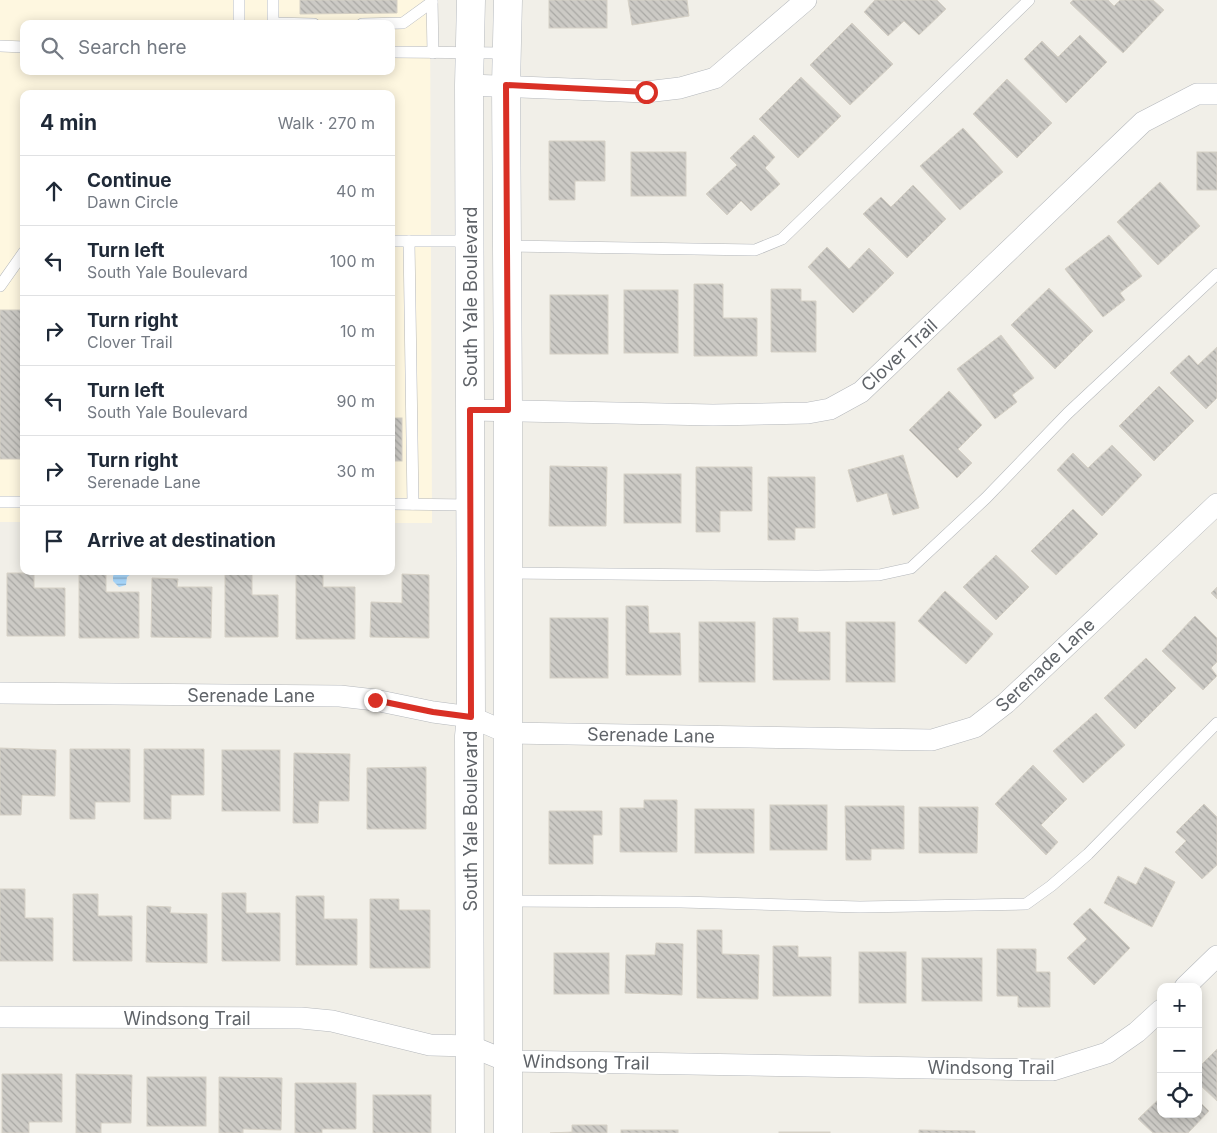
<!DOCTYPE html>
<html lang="en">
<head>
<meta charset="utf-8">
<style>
  body { margin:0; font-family:Inter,sans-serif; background:#f6f6f7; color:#1f2937 }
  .controls { position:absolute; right:15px; bottom:15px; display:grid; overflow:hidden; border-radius:10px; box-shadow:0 2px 12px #0003 }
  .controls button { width:45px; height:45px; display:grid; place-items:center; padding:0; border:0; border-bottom:1px solid #e0e1e3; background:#fff; color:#1f2937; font:25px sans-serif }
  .stop { position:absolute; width:15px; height:15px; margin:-11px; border:4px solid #d93025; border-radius:50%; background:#fff }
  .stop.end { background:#d93025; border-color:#fff; box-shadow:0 1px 5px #0008 }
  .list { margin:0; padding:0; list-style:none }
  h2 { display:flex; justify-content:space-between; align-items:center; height:65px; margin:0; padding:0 20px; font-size:21px }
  h2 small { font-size:16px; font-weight:400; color:#747a83 }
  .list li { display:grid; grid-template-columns:32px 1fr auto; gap:15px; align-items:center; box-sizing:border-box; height:70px; padding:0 20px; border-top:1px solid #e0e1e3 }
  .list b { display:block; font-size:19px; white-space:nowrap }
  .list p { margin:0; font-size:16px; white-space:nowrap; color:#747a83 }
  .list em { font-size:16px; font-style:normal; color:#747a83 }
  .icon { flex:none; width:28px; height:28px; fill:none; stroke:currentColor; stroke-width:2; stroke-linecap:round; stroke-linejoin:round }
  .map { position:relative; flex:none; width:1217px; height:1133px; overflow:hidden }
  .search { position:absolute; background:#fff; box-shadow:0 2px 12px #0003; left:20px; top:20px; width:375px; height:55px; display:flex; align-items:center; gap:12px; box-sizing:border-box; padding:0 18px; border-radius:10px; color:#747a83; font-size:19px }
  .panel { position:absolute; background:#fff; box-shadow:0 2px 12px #0003; left:20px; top:90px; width:375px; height:485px; border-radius:10px }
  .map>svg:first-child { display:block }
</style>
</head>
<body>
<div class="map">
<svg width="1217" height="1133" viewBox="0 0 1217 1133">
  <defs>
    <pattern id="water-rules" width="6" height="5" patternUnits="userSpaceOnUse" patternTransform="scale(1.25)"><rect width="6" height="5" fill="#aadaff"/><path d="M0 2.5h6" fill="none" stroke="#8eb4d2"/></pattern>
    <pattern id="building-back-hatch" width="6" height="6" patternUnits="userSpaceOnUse" patternTransform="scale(1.25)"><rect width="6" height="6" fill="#cccac5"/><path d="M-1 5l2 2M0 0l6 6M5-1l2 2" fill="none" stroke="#a9a8a4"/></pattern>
  </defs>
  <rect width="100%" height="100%" fill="#f1efe8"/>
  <path fill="#fef7e0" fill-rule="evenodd" d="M0,0H430L432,523H391V94H24V522H0ZM24,24H391V71H24Z"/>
  <path fill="url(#water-rules)" d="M117,571H135L127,577L126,585L119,587L113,581V576Z"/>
  <g fill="url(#building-back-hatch)" stroke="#d6d1c6">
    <path d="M300,0H397V13L300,14Z"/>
    <rect x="549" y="0" width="58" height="28"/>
    <path d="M628,0H687L689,16L632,25Z"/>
    <path d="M875,0H937L946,9L919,35L904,21L888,36L864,12Z"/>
    <path d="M1073,0H1108L1114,6L1120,0H1153L1164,10L1123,53L1070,3Z"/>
    <path d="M852,23L893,64L850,105L810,65Z"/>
    <path d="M1080,35L1107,62L1066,103L1024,59L1042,41L1058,57Z"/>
    <path d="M801,77L841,116L798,158L759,119Z"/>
    <path d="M1007,79L1052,123L1017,158L973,114Z"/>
    <path d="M963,128L1003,172L960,210L920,166Z"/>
    <path d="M754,135L775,157L765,168L780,184L751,211L741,201L727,215L706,194L737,165L730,158Z"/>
    <path d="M549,141H605V181H575V200H549Z"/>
    <rect x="631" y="152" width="55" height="44"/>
    <rect x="1197" y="152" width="20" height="38"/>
    <path d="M1160,182L1200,226L1158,265L1117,222Z"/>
    <path d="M913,185L946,219L907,258L863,214L881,197L891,207Z"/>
    <path d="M1109,235L1142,276L1120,293L1125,300L1103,317L1065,269Z"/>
    <path d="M827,247L849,269L869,248L894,273L853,313L808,267Z"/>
    <path d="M694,284H723V318H757V356H694Z"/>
    <path d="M1049,288L1093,331L1055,369L1011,325Z"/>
    <path d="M771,289H801V301H816V352H771Z"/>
    <rect x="624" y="290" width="54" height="63"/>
    <rect x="550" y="295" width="58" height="59"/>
    <rect x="0" y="310" width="24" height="149"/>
    <path d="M1001,335L1034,378L1012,395L1017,402L995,419L957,369Z"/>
    <path d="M1217,347V398L1206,409L1170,373L1189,355L1198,365Z"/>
    <path d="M1159,386L1194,421L1154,461L1119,426Z"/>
    <path d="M949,391L982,425L958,449L972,463L957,478L909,430Z"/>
    <rect x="391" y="418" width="11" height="43"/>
    <path d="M1112,445L1142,475L1102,516L1057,470L1073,453L1088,468Z"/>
    <path d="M903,455L919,508L893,515L887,493L857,502L848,470Z"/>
    <path d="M550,466L607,467L606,526H549Z"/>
    <path d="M696,467H752V511H720V532H696Z"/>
    <rect x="624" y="474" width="57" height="49"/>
    <path d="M768,477H815V528H795V540H768Z"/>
    <path d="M1073,509L1098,534L1056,575L1031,551Z"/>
    <path d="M996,555L1029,587L996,620L963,587Z"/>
    <path d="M79,571H106V592H139V638H79Z"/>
    <path d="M225,571H252V595H278V637H225Z"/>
    <path d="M296,571H323V587H355V639H296Z"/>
    <path d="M7,573H34V588H65V636H7Z"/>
    <path d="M402,574L429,575V638L370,637L371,602L402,603Z"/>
    <path d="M152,578L178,579L177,587H212L211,638L151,637Z"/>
    <path d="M1217,587V599L1211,593Z"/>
    <path d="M945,591L993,634L966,664L918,621Z"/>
    <path d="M626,606H648L649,633H680L681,675H626Z"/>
    <path d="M1195,616L1217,638V662L1211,668L1217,676L1203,690L1162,651Z"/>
    <rect x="550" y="618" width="58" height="60"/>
    <path d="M773,618H798V632H830V680H773Z"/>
    <rect x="699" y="622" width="56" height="60"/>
    <rect x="846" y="622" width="49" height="60"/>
    <path d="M1146,658L1176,688L1135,729L1104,698Z"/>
    <path d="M1096,713L1125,745L1083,783L1053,751Z"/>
    <path d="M0,748L56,750L55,796L22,795L21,815H0Z"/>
    <path d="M70,749H130V802H95V819H70Z"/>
    <path d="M144,749H204V795H171V819H144Z"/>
    <rect x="222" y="750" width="58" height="61"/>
    <path d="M294,753L350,754L349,801H319L318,823H293Z"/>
    <path d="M1033,765L1067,799L1041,825L1058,842L1046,855L995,804Z"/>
    <path d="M426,767V829H367V768Z"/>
    <path d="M644,800H677V852H620V808H644Z"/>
    <path d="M1204,804L1217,817V865L1202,879L1175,852L1186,841L1176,832Z"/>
    <rect x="770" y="805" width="57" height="45"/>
    <path d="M845,806H904V849H871V860H846Z"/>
    <path d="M919,807H978L977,853H919Z"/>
    <rect x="695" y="809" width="59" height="44"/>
    <path d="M549,811H602V835H593V864H549Z"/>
    <path d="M1145,867L1175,882L1152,927L1104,903L1118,876L1136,885Z"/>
    <path d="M0,889H25V918H53V961H0Z"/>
    <path d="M222,893H246V913H280V961H222Z"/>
    <path d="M73,894H98V916H132V961H73Z"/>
    <path d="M296,896H324V919H357V965H296Z"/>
    <path d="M370,899H399V910H430V968H370Z"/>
    <path d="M147,906L171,907L170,913L207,914V963L146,962Z"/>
    <path d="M1090,908L1130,948L1094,985L1067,958L1087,939L1073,924Z"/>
    <path d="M697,930H722V954L759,955L758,999L697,998Z"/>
    <path d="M656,943L683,944L682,995L625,993L626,955H655Z"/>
    <path d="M773,946H798V957H831V996H773Z"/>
    <path d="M997,949H1036V972H1050V1007H1018V996H997Z"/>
    <rect x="859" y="952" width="47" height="51"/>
    <rect x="554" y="953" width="55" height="41"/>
    <rect x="922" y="958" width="60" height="43"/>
    <path d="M1217,1049V1101L1198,1083V1068Z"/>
    <path d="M2,1074H62V1122H29V1133H2Z"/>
    <path d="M76,1074L132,1075L131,1123H101V1133H76Z"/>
    <rect x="147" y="1077" width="59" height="49"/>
    <path d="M219,1077L282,1078L281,1130L243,1129V1133H219Z"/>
    <path d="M295,1083H356V1129H322V1133H295Z"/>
    <rect x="373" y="1095" width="58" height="38"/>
    <path d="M1161,1097V1114H1198V1100L1209,1111L1188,1133H1153L1138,1119Z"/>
    <path d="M572,1125H607V1133H550L572,1132Z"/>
    <rect x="621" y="1130" width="57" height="3"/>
    <path d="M919,1130L975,1131V1133H919Z"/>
    <rect x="779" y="1132" width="51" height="1"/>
  </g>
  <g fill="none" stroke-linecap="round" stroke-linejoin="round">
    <defs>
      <g id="lane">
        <path d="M239,0V24"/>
        <path d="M273,0V23L314,24"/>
        <path d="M432,0L433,53"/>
        <path d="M362,24L403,23L432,2"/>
        <path d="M0,46L24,47"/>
        <path d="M391,52L506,53"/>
        <path d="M391,241H469"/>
        <path d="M409,241L413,504"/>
        <path d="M507,246L755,250L782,239L1029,0"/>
        <path d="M0,286L24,252"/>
        <path d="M0,502H24"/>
        <path d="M391,504L470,505"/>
        <path d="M508,573L817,576L879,575L911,568L986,498L1068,413L1217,274"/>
        <path d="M507,901L681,902L860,907L1026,904L1051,886L1088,854L1217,723"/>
      </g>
      <g id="street">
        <path d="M469,85L646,92L680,88L715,78L806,0"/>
        <path d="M470,410L713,415L808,413L830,409L861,392L1143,122L1197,94H1217"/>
        <path d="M0,693L340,696L375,700L433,712L471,717L508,733L932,740L975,727L1006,703L1217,504"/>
        <path d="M1185,987L1217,956"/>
        <path d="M0,1017L301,1018L332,1021L430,1045L470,1046L507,1061L1053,1070L1107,1053L1137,1032L1161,1010"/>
      </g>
      <g id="secondary">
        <path d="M508,0L506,85L508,410V1133"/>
        <path d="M470,1133L469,736L471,717L469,85L471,0"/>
      </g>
    </defs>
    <use href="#lane" stroke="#b5b8bc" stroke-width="12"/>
    <use href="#street" stroke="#b5b8bc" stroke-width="22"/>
    <use href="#secondary" stroke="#b6babf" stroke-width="29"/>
    <use href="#lane" stroke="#fff" stroke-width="11"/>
    <use href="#street" stroke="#fff" stroke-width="21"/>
    <use href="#secondary" stroke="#fff" stroke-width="28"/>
  </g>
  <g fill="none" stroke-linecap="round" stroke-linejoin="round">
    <path stroke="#d93025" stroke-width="6" d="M375,700L433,712L471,717L470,410H508L506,85L646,92"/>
  </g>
  <g text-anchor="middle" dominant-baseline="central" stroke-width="4" stroke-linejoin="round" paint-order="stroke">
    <g font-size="18" fill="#5f6368" stroke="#fff">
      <text transform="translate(470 297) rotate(-90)">South Yale Boulevard</text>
      <text transform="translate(899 355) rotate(-43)">Clover Trail</text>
      <text transform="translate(1045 665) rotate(-43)">Serenade Lane</text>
      <text x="251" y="695">Serenade Lane</text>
      <text transform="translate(651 735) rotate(1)">Serenade Lane</text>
      <text transform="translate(470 821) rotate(-90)">South Yale Boulevard</text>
      <text x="187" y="1018">Windsong Trail</text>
      <text transform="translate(586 1062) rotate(1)">Windsong Trail</text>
      <text x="991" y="1067">Windsong Trail</text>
    </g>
  </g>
</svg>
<div class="controls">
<button>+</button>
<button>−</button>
<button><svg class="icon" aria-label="locate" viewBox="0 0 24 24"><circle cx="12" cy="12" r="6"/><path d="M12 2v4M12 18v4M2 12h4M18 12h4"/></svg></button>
</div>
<div class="stop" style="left:646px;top:92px"></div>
<div class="stop end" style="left:375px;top:700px"></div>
<div class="search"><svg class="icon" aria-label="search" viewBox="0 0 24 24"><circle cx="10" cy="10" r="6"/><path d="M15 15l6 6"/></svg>Search here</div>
<section class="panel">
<h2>4 min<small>Walk · 270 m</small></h2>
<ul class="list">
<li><svg class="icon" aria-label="ahead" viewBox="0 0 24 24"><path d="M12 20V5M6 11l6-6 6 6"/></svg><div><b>Continue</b><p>Dawn Circle</p></div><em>40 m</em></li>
<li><svg class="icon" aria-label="left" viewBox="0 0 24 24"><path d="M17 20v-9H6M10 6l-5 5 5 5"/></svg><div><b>Turn left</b><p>South Yale Boulevard</p></div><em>100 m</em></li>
<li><svg class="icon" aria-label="right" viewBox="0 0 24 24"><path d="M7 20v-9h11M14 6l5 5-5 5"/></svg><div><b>Turn right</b><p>Clover Trail</p></div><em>10 m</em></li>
<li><svg class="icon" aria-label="left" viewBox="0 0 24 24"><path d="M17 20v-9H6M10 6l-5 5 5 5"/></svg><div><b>Turn left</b><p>South Yale Boulevard</p></div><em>90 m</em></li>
<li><svg class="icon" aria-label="right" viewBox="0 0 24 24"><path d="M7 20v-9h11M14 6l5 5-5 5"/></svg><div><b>Turn right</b><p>Serenade Lane</p></div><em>30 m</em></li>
<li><svg class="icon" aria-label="arrive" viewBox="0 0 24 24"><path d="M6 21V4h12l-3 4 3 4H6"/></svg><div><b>Arrive at destination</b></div></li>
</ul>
</section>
</div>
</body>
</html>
